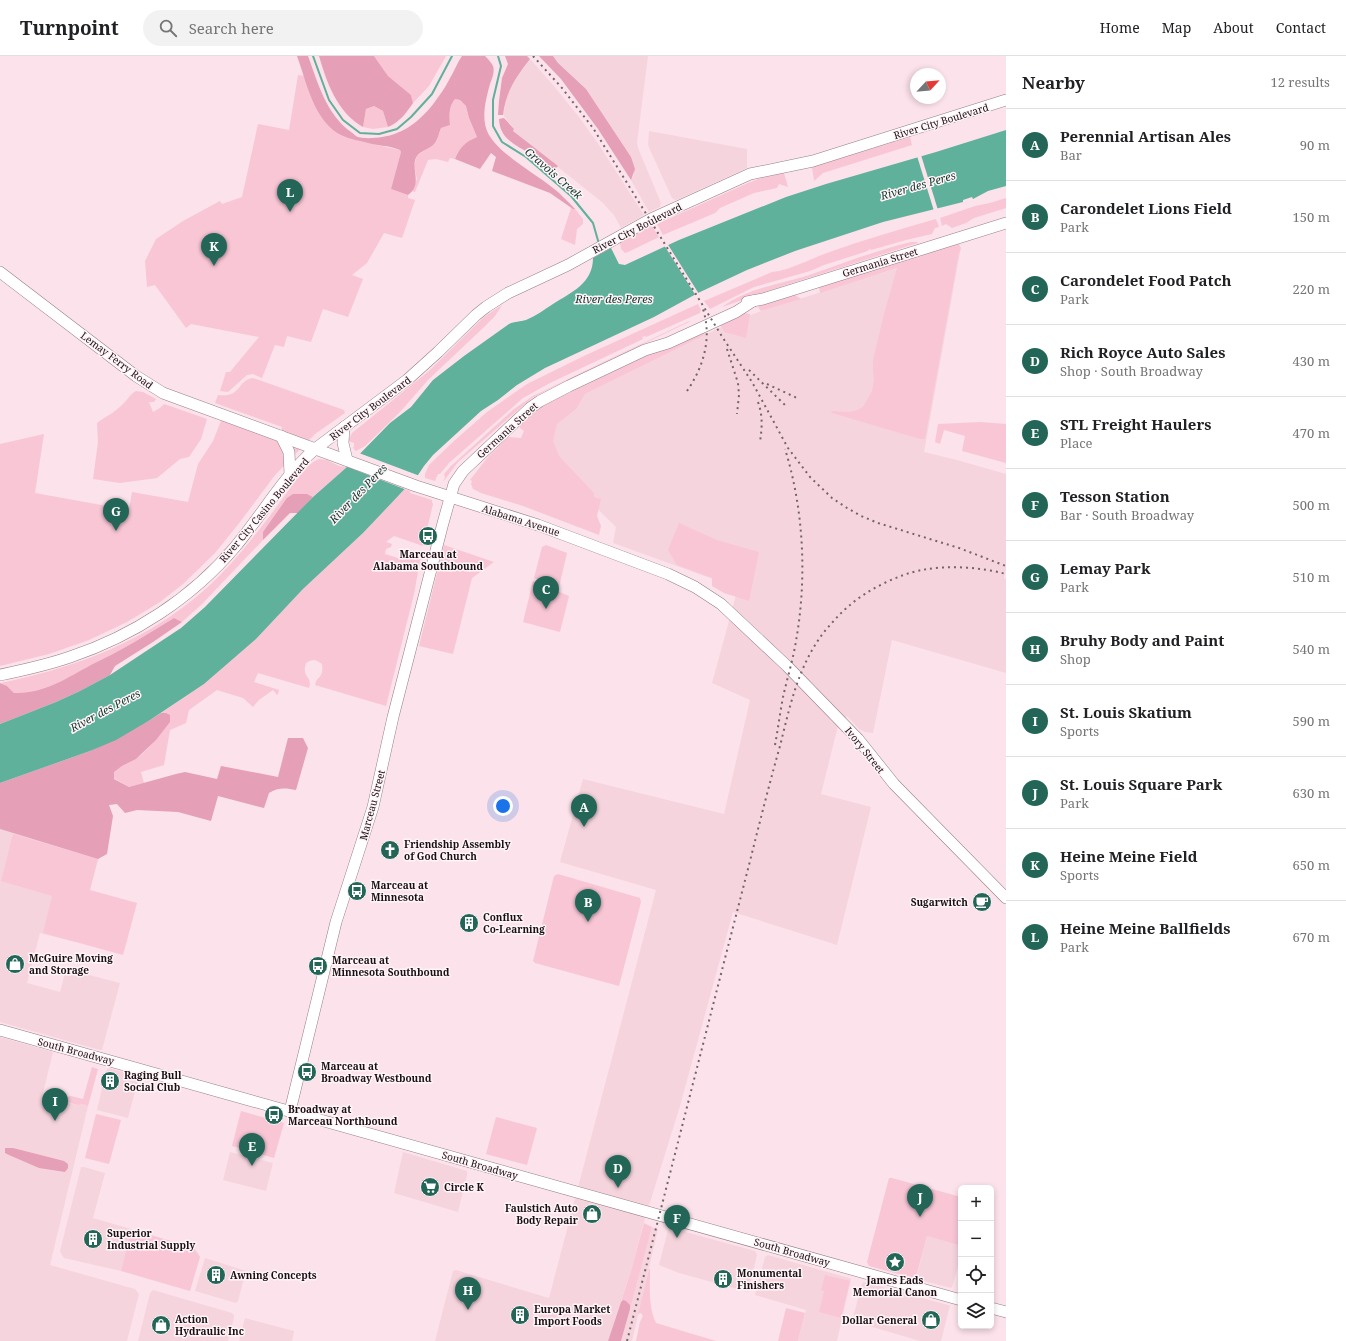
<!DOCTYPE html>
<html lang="en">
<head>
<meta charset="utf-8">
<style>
  body { margin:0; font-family:"Noto Serif",serif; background:#f2f2f2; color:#202124 }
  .controls { position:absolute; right:12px; bottom:12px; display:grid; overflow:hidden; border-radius:6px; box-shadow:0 2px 6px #0003 }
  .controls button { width:36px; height:36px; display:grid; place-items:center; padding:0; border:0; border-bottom:1px solid #e0e0e0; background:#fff; color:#202124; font:20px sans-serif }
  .compass { position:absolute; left:910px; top:12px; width:36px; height:36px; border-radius:50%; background:#fff; box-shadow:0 2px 6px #0003; rotate:64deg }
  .you { position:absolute; left:503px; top:750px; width:14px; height:14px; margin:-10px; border:3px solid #fff; border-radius:50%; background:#1a73e8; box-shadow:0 0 0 6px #1a73e833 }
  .badge { display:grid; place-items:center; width:26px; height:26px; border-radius:50%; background:#236657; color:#fff; font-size:13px; font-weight:700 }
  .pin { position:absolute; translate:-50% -33px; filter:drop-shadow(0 1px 2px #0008) }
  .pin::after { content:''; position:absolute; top:21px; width:14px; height:12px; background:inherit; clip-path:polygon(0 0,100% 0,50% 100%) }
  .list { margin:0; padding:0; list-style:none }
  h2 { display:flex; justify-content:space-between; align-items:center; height:52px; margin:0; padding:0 16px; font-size:17px }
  h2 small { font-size:13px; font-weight:400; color:#757577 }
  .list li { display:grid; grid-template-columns:26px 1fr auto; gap:12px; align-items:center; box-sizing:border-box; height:72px; padding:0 16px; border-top:1px solid #e0e0e0 }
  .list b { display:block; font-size:15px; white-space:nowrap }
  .list p { margin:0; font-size:13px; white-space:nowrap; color:#757577 }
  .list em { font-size:13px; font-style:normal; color:#757577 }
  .icon { flex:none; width:22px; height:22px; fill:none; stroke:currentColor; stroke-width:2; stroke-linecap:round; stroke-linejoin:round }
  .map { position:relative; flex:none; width:1006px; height:1285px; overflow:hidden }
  header { display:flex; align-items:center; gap:24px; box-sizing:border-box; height:56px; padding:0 20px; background:#fff; border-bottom:1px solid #e0e0e0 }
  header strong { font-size:19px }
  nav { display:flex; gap:22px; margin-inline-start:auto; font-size:14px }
  .search { width:280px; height:36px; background:#f2f2f2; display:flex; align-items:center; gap:10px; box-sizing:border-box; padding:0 14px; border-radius:22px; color:#757577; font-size:15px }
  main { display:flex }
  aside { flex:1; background:#fff }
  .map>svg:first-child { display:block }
</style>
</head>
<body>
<header>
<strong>Turnpoint</strong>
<div class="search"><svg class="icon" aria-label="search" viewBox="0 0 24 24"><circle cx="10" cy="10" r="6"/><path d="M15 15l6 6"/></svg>Search here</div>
<nav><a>Home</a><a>Map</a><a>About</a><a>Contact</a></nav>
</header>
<main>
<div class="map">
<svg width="1006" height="1285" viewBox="0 0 1006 1285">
  <rect width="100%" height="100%" fill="#fce2ea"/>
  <g fill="#f6d4de">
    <path d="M553,0H648L637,87L638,92L661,147L660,151L649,156L631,124L634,119L631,101L586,33L558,7Z"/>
    <path d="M530,3L553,29L579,61L599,89L644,159L621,172L614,159L603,147L513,75L514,73L503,59L507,39L517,20Z"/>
    <path d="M649,75L747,93V112L679,143L675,144L672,142L651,96L648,89Z"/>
    <path d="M958,193L960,196L924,396L957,404L1006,418V513L1004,522L1006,523V617L892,584L873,677L865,676L859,673L847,660L838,670L821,738L871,751L837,889L733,856L680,1050L643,1169L631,1215L608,1285H435L453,1215L456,1214L549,1242L656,834L560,806L583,723L724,758L750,644L712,627L738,532L613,487L616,471L559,415L548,373L585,338L723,270L761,255Z"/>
    <path d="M0,773L98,803L75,886L40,877L27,927L60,936L66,913L120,927L102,994H100L0,966Z"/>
    <path d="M0,981L53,996L42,1041L78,1049L83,1048L88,1050L50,1209L135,1233L139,1238L127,1285H0Z"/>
    <path d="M108,1012L139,1020L128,1062L97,1054L106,1015Z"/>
    <path d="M230,1096L273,1107L266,1135L223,1124Z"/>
    <path d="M403,1096L467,1115V1119L458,1156L394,1137Z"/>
    <path d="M81,1111H84L105,1117L93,1162L131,1173L121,1215L64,1202L62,1199L60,1195Z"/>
    <path d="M652,1171L658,1173L632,1285H621Z"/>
    <path d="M671,1172L755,1195L757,1199L748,1236L679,1217L659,1209L668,1174Z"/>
    <path d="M927,1180L961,1190V1201L952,1231L951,1232L916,1223Z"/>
    <path d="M768,1199L849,1222L851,1223L837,1285H798L806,1254L755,1239L765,1201Z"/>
    <path d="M205,1202L246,1215L238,1245L236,1247L195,1235Z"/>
    <path d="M864,1226L948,1249L950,1250L949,1253L941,1285H920L852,1265L862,1228Z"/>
    <path d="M153,1234L232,1257L234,1259V1262L228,1285H138L150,1237Z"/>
    <path d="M245,1262L294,1275L292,1285H239Z"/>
  </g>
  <g fill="#f9c6d6">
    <path d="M374,0H446L429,30L413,47L411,39L388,20Z"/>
    <path d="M298,19L305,20L312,42L343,80L367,87L400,94L401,96L391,133L408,139V142L415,144L402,182L384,177L367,207L352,219L363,223L348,261L323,253L311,286L287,280L284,291L275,289L262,322L253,318L247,319L228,336L220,335L226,316H230L259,281L191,268L186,272L155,229L147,231L145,205L156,183L183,165L220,145L222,148L242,141L258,68L289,74Z"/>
    <path d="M455,43L460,44L466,50L469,62L477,81C465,86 460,91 455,103L450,102L448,106L436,103L428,104L415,136L412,135L417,123L414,110L417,100L424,95L439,78L441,72L450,69C449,59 449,50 455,43Z"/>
    <path d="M374,50L383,55L388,71L373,73L363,71L366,53Z"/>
    <path d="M910,81L912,89L823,117L814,125L812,111Z"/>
    <path d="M784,117L788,131L779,128L777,132L754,137L720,152L715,157L663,179L657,168L748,127L761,122Z"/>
    <path d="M1006,142V152L974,162L966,167L952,172L946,168L942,170L940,162L975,150L990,147Z"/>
    <path d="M571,152L575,153L583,163V168L577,173L575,189L561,183Z"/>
    <path d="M936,163L939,171L935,172L932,178L906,184L871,194V193L868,194V195L824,209L810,215L754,231L710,253L704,245L772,216C792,214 809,203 827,197C863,184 900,173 936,163Z"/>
    <path d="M652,170L659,181L628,196L625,197L621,193L620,187Z"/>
    <path d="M911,186H917L918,187L783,230L722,251C748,231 785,228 815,217C846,206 878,194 911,186Z"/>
    <path d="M956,188H959L961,192L960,196H959L925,383H920L832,357L831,355L847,356L854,355L863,351L872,335L874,324L873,314V304L884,258L897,212L820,237L819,231Z"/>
    <path d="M795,239L801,243L761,255L758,251L759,250Z"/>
    <path d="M698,248L701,254L700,257L646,281L645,280L642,281L643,283L550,327L523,342L449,407L440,418H438L435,425L425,422V418L429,409L454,385L487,356L527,328L586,299Z"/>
    <path d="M502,249L495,260L483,272L428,324L400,356L365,390L356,395L353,392L354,390V387L348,385L352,377L429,315L484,261Z"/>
    <path d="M745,257L750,258L746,282L728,277H725L719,267L739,258Z"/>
    <path d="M691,265L545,335L532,342L458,406L443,426L445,421L444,418L451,410L514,353L533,340L687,266Z"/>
    <path d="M704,272L705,279L585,338L576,353L557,368L553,385L559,400L594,437V441L601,443L597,460L601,470L599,479L523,450L481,437L473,433L471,428L472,425L470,424L488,401L508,381L521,382L524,375L520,372V368L538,353L548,347Z"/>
    <path d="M253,322L344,354L345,357L315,378L275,419L240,466L215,497L183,528L160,546L127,566L89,584L49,598L0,610V388L44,378L35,437L129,454L132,436L188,446L198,408L213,385L221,365H223L278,384L282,371L215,347L218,339C242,342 237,324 253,322Z"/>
    <path d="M136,335L143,336L156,343L154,346H149L153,356L160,352L164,348L207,363L201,383L189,401L180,403L157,422L120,427L93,423L98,386L97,367C105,361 114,357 122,349C127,345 130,338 136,335Z"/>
    <path d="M980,366L1006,368V407L962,395L965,380L944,374L940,388L935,386L938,368Z"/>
    <path d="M319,403L327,404L339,410L347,411L313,441L307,438L263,476V484L202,548L182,566L174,562C148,579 121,594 94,608C69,621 43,638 14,637L7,630L1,627C23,622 45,617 66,610C118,594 170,566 210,529C225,515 238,500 251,484C265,467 278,449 291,431C299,421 307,408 319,403Z"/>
    <path d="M405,433L410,435V437L432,444V446L433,448L423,490L394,480L386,486L392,488L391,491L386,493L385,498L404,504L406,499L417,503L418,498L421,499L414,538L386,650L315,629C317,619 324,623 322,608C315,603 313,603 306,607C301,623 313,619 309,632L258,617L254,626L279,634L278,638L277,639L273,634L259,644L253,651L243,642L217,634L189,654L186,667L170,674L164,709L141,716L144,727L129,731L114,722V716C122,709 127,708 136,703C146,697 161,676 170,666L166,657H161L204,628L256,583L303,533L363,477L388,450Z"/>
    <path d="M679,467L717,484L759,496L749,545L724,537L712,530V522L677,509L668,494Z"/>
    <path d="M444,489L494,506L472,522L453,598L419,590Z"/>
    <path d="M546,489L567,497L559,531L534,522L542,491Z"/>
    <path d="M533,525L569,540L560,576L523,566Z"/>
    <path d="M13,778L98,803L90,834L137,847L123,899L43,877L52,840L1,825Z"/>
    <path d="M558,818L640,842L641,846L619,930L535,907L533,905L554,820Z"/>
    <path d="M92,1011L98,1013L88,1050L83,1048L78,1049L53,1042L48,1043L49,1038L63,1042L71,1040L83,1043Z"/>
    <path d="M241,1055L284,1067L274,1102L232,1090Z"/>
    <path d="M96,1058L121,1064L109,1108L85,1102Z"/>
    <path d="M496,1061L537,1072L527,1109L486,1098Z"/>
    <path d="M889,1122H892L961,1141V1190L927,1180L916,1221L925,1223L924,1225L869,1210L867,1206Z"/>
    <path d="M644,1167L652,1171L630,1253V1249L623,1244L621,1246L631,1215Z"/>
    <path d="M131,1173L194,1192L200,1201L190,1235L121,1215Z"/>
    <path d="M649,1213H650C650,1230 648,1251 656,1267L716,1285H636L640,1266L643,1260L641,1257L638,1258Z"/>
    <path d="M825,1219L850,1225L841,1262L819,1256L824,1235L821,1234Z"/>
    <path d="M786,1252L805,1257L798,1285H778Z"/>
  </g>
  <g fill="#e59fb6">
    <path d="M297,0H308C318,27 326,58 351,76C353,77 355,80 358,81C366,83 375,82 382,81C404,78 421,64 434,47C439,40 445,32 449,24C454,16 457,7 462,0H485C488,3 491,6 493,10C495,16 492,22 490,28C486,43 480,64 489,79C501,99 534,117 553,132C561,138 568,146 575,153H573L550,137L492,115L496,101L491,97L480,113L455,103C460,91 465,86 477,81L469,62L466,50L460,44L455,43C449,50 449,59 450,69L441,72C439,77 437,86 433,89C428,93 421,95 417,100C409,112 424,127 408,139L391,133L401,96L400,94C389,89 376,90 364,86C357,84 350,83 343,80C314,67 307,27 297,0Z"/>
    <path d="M319,0H374L388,20L411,39L413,47C406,57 400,66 388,71L383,55L374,50L366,53L363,71C337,56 327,27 319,0Z"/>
    <path d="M505,0H527L530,3C516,21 506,35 503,59H498L499,45L502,22L508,8Z"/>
    <path d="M539,0H553L558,7L586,33L631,101L635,113L631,124L598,73L561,23Z"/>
    <path d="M504,62L514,73L513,75L558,110L552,116C546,111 540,105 533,100C518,89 500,85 499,63Z"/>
    <path d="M293,438H307L313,441L298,457H290L263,484V476L287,442Z"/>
    <path d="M174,562L182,566L153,586L115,610L110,619L80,635L56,646L0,668V627L7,630L14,637C43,638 67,622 91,609C120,595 147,579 174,562Z"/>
    <path d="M161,657H166L170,659V666L156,684L136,703L122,710L114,716V723L129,731L176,718L185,716L217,723L221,710L278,721L288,682H303L308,692L296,734C286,732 278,731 269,737L264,752L218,740L211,765L178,756L137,754L125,757L117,748L109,749L113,760L107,798L98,803L0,773V727L90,695L150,664Z"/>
    <path d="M5,1092H13L64,1105L68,1108V1112L65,1116L39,1112L9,1099L5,1097Z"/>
    <path d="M623,1244L626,1245L630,1249V1253L621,1285H608L621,1246Z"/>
  </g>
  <path fill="#5fb19c" d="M1006,74V130L988,135L973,143L972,141L963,144V146L883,166L795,195L747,214L698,237L654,261L545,312L517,329L498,344L481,355L433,399L424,410L418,419L363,477L303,533L256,583L204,628L150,664L116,684L90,695L0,727V668L56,646L80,635L110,619L181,572L205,551L313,441L347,411L390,367L411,351L433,324L464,300L509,268C515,265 520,266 526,264C536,260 545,253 553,248C572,236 593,227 593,202L611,192L619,208L625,209L679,184L786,141L826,128L936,96Z"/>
  <g fill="#fce2ea">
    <path d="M921,99L938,154L934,155L917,100Z"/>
    <path d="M667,187L699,238L696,240L664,189Z"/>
    <path d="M359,397L420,420L407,434L345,410Z"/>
  </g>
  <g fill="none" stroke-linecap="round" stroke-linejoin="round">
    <g stroke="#5fb19c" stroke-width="2">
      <path d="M313,0L329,44L343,64L360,77L379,78L397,73L411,61L432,38L452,0"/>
      <path d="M498,0L501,10L493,44V70L502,86L526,101L571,140L593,167L599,188"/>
    </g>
    <defs>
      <g id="major">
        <path d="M0,216L136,320L163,337L416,430L538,469L668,518L695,531L721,548L787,610L858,683L894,728L1006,842"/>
        <path d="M747,246L763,243L1006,167"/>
        <path d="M344,371L343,387L347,404"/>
        <path d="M281,380L289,396L290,418"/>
        <path d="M0,619C24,614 47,609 70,601C133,580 192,542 235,491C262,459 283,421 315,393L407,324L438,296L476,259L486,251L508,237L568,209L651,163L750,118L813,105L1006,44"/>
        <path d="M0,974L961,1244"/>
        <path d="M290,1055L336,866L373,751L393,661L443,467L454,428L463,415L530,352L540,345L569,330L645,294L668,287L736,256L753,245"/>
        <path d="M991,1252L1006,1256"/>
      </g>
    </defs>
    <use href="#major" stroke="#957e85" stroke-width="12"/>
    <use href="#major" stroke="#fff" stroke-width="11"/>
    <g stroke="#736469" stroke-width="2" stroke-dasharray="2 4" stroke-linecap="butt">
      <path d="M533,0L562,32L593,72L723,282L752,326L788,392L810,421L832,442L847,452L861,460L878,467L959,492L1006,510"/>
      <path d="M727,293L738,327L739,339L737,358"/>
      <path d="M749,314L786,350"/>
      <path d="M767,328L797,342"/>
      <path d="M687,335C704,310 712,282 703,253"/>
      <path d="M758,346C763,360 762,372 760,386"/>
      <path d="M775,689C778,673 780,657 783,641C787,623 793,604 796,585C807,523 804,454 785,393"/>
      <path d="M627,1285C668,1126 708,968 749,809C759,769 769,729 780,690C790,650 798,610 824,576C832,567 840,557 850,549C867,534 899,518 922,514C948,509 980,511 1006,518"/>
    </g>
  </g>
  <defs>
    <symbol id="bus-disc" viewBox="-11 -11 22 22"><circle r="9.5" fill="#236657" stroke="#fff4f7"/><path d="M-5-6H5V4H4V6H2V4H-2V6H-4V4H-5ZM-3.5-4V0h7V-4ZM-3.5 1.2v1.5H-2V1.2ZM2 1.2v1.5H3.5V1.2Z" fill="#fff"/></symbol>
    <symbol id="church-disc" viewBox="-11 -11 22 22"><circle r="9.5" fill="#236657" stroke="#fff4f7"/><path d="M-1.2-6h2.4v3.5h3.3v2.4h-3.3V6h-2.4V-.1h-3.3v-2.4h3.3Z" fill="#fff"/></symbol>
    <symbol id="cafe-disc" viewBox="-11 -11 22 22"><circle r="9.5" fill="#236657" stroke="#fff4f7"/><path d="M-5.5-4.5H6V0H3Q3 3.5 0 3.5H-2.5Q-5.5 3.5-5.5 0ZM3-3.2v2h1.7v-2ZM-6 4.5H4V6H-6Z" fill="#fff"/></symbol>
    <symbol id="building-disc" viewBox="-11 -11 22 22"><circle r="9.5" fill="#236657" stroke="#fff4f7"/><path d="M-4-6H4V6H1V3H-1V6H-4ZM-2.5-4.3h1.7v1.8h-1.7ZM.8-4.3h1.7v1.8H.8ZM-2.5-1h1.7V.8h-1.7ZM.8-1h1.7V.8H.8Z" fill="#fff"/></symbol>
    <symbol id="shop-disc" viewBox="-11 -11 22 22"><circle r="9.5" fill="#236657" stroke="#fff4f7"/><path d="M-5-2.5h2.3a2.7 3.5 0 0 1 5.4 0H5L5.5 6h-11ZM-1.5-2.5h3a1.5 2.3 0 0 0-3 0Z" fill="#fff"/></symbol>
    <symbol id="supermarket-disc" viewBox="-11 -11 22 22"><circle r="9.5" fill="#236657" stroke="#fff4f7"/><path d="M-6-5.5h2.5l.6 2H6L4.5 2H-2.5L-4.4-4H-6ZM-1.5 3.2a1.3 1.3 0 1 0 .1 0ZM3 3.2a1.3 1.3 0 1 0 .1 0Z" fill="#fff"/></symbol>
    <symbol id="sight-disc" viewBox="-11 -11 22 22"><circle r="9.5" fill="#236657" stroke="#fff4f7"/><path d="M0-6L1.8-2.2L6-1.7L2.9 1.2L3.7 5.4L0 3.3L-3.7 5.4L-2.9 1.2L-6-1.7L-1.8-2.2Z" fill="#fff"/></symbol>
  </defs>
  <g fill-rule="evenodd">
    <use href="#bus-disc" x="417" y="469" width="22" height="22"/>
    <use href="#church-disc" x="379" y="783" width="22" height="22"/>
    <use href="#bus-disc" x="346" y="824" width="22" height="22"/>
    <use href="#cafe-disc" x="971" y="835" width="22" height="22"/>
    <use href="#building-disc" x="458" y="856" width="22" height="22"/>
    <use href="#shop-disc" x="4" y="897" width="22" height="22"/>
    <use href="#bus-disc" x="307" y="899" width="22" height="22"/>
    <use href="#bus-disc" x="296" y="1005" width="22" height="22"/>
    <use href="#building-disc" x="99" y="1014" width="22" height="22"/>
    <use href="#bus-disc" x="263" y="1048" width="22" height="22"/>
    <use href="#supermarket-disc" x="419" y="1120" width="22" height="22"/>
    <use href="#shop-disc" x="581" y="1147" width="22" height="22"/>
    <use href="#building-disc" x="82" y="1172" width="22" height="22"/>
    <use href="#sight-disc" x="884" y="1195" width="22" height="22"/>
    <use href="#building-disc" x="205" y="1208" width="22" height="22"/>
    <use href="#building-disc" x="712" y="1212" width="22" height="22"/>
    <use href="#building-disc" x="509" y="1248" width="22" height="22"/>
    <use href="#shop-disc" x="920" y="1253" width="22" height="22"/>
    <use href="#shop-disc" x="150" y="1258" width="22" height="22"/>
  </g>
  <g text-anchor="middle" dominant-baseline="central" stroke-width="3" stroke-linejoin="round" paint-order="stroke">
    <g font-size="10" fill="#191013" stroke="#fff4f7">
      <text transform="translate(941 65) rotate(-17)">River City Boulevard</text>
      <text transform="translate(637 172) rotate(-27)">River City Boulevard</text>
      <text transform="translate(880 206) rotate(-17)">Germania Street</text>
      <text transform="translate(117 304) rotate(37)">Lemay Ferry Road</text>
      <text transform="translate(370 352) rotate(-37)">River City Boulevard</text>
      <text transform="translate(507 374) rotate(-42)">Germania Street</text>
      <text transform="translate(264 454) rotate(-50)">River City Casino Boulevard</text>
      <text transform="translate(521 464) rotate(18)">Alabama Avenue</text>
      <text transform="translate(865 694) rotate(51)">Ivory Street</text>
      <text transform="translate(372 749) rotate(-75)">Marceau Street</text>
      <text transform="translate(76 995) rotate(15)">South Broadway</text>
      <text transform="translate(480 1109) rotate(16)">South Broadway</text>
      <text transform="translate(792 1196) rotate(16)">South Broadway</text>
    </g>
    <g font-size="10" font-weight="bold" fill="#191013" stroke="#fff4f7" text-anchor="start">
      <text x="428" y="498" text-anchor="middle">Marceau at<tspan x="428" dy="12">Alabama Southbound</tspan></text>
      <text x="404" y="788">Friendship Assembly<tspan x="404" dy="12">of God Church</tspan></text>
      <text x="371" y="829">Marceau at<tspan x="371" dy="12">Minnesota</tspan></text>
      <text x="968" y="846" text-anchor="end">Sugarwitch</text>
      <text x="483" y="861">Conflux<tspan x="483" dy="12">Co-Learning</tspan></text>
      <text x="29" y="902">McGuire Moving<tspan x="29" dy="12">and Storage</tspan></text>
      <text x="332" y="904">Marceau at<tspan x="332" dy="12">Minnesota Southbound</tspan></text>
      <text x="321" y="1010">Marceau at<tspan x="321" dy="12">Broadway Westbound</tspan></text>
      <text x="124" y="1019">Raging Bull<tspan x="124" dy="12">Social Club</tspan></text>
      <text x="288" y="1053">Broadway at<tspan x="288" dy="12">Marceau Northbound</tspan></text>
      <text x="444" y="1131">Circle K</text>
      <text x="578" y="1152" text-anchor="end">Faulstich Auto<tspan x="578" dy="12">Body Repair</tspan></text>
      <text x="107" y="1177">Superior<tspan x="107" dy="12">Industrial Supply</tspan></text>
      <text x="737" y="1217">Monumental<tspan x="737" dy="12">Finishers</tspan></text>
      <text x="230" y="1219">Awning Concepts</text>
      <text x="895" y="1224" text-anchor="middle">James Eads<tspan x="895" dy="12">Memorial Canon</tspan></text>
      <text x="534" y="1253">Europa Market<tspan x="534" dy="12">Import Foods</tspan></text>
      <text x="175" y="1263">Action<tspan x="175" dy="12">Hydraulic Inc</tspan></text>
      <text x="917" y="1264" text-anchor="end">Dollar General</text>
    </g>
    <g font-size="11" font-style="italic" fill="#0e352c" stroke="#fff4f7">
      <text transform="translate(554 117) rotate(41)">Gravois Creek</text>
      <text transform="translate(918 129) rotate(-16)">River des Peres</text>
      <text x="614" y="242">River des Peres</text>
      <text transform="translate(358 437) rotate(-46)">River des Peres</text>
      <text transform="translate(105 654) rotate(-28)">River des Peres</text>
    </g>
  </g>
</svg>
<div class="controls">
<button>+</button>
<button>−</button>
<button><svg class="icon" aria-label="locate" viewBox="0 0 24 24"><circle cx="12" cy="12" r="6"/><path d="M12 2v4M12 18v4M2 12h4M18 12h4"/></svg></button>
<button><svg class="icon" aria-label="layers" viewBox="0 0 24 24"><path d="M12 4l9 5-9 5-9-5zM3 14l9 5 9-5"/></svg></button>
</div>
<svg class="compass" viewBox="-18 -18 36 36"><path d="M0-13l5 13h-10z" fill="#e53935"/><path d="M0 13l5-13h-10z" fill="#757577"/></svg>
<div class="you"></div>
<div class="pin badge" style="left:584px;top:771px">A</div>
<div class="pin badge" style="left:588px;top:866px">B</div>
<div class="pin badge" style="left:546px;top:553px">C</div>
<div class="pin badge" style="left:618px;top:1132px">D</div>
<div class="pin badge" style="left:252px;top:1110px">E</div>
<div class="pin badge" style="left:677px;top:1182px">F</div>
<div class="pin badge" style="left:116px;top:475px">G</div>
<div class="pin badge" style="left:468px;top:1254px">H</div>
<div class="pin badge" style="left:55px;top:1065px">I</div>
<div class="pin badge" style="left:920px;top:1161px">J</div>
<div class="pin badge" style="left:214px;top:210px">K</div>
<div class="pin badge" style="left:290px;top:156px">L</div>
</div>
<aside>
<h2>Nearby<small>12 results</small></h2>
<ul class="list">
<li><span class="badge">A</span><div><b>Perennial Artisan Ales</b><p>Bar</p></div><em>90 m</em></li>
<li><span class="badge">B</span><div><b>Carondelet Lions Field</b><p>Park</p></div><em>150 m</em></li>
<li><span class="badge">C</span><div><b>Carondelet Food Patch</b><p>Park</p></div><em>220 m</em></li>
<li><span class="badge">D</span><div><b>Rich Royce Auto Sales</b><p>Shop · South Broadway</p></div><em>430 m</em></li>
<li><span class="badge">E</span><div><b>STL Freight Haulers</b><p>Place</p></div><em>470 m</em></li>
<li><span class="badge">F</span><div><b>Tesson Station</b><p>Bar · South Broadway</p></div><em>500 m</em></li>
<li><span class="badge">G</span><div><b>Lemay Park</b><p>Park</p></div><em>510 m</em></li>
<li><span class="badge">H</span><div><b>Bruhy Body and Paint</b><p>Shop</p></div><em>540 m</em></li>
<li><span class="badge">I</span><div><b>St. Louis Skatium</b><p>Sports</p></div><em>590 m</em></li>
<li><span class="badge">J</span><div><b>St. Louis Square Park</b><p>Park</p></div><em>630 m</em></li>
<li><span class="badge">K</span><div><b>Heine Meine Field</b><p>Sports</p></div><em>650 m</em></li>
<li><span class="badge">L</span><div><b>Heine Meine Ballfields</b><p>Park</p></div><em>670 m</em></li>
</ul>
</aside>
</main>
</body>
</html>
